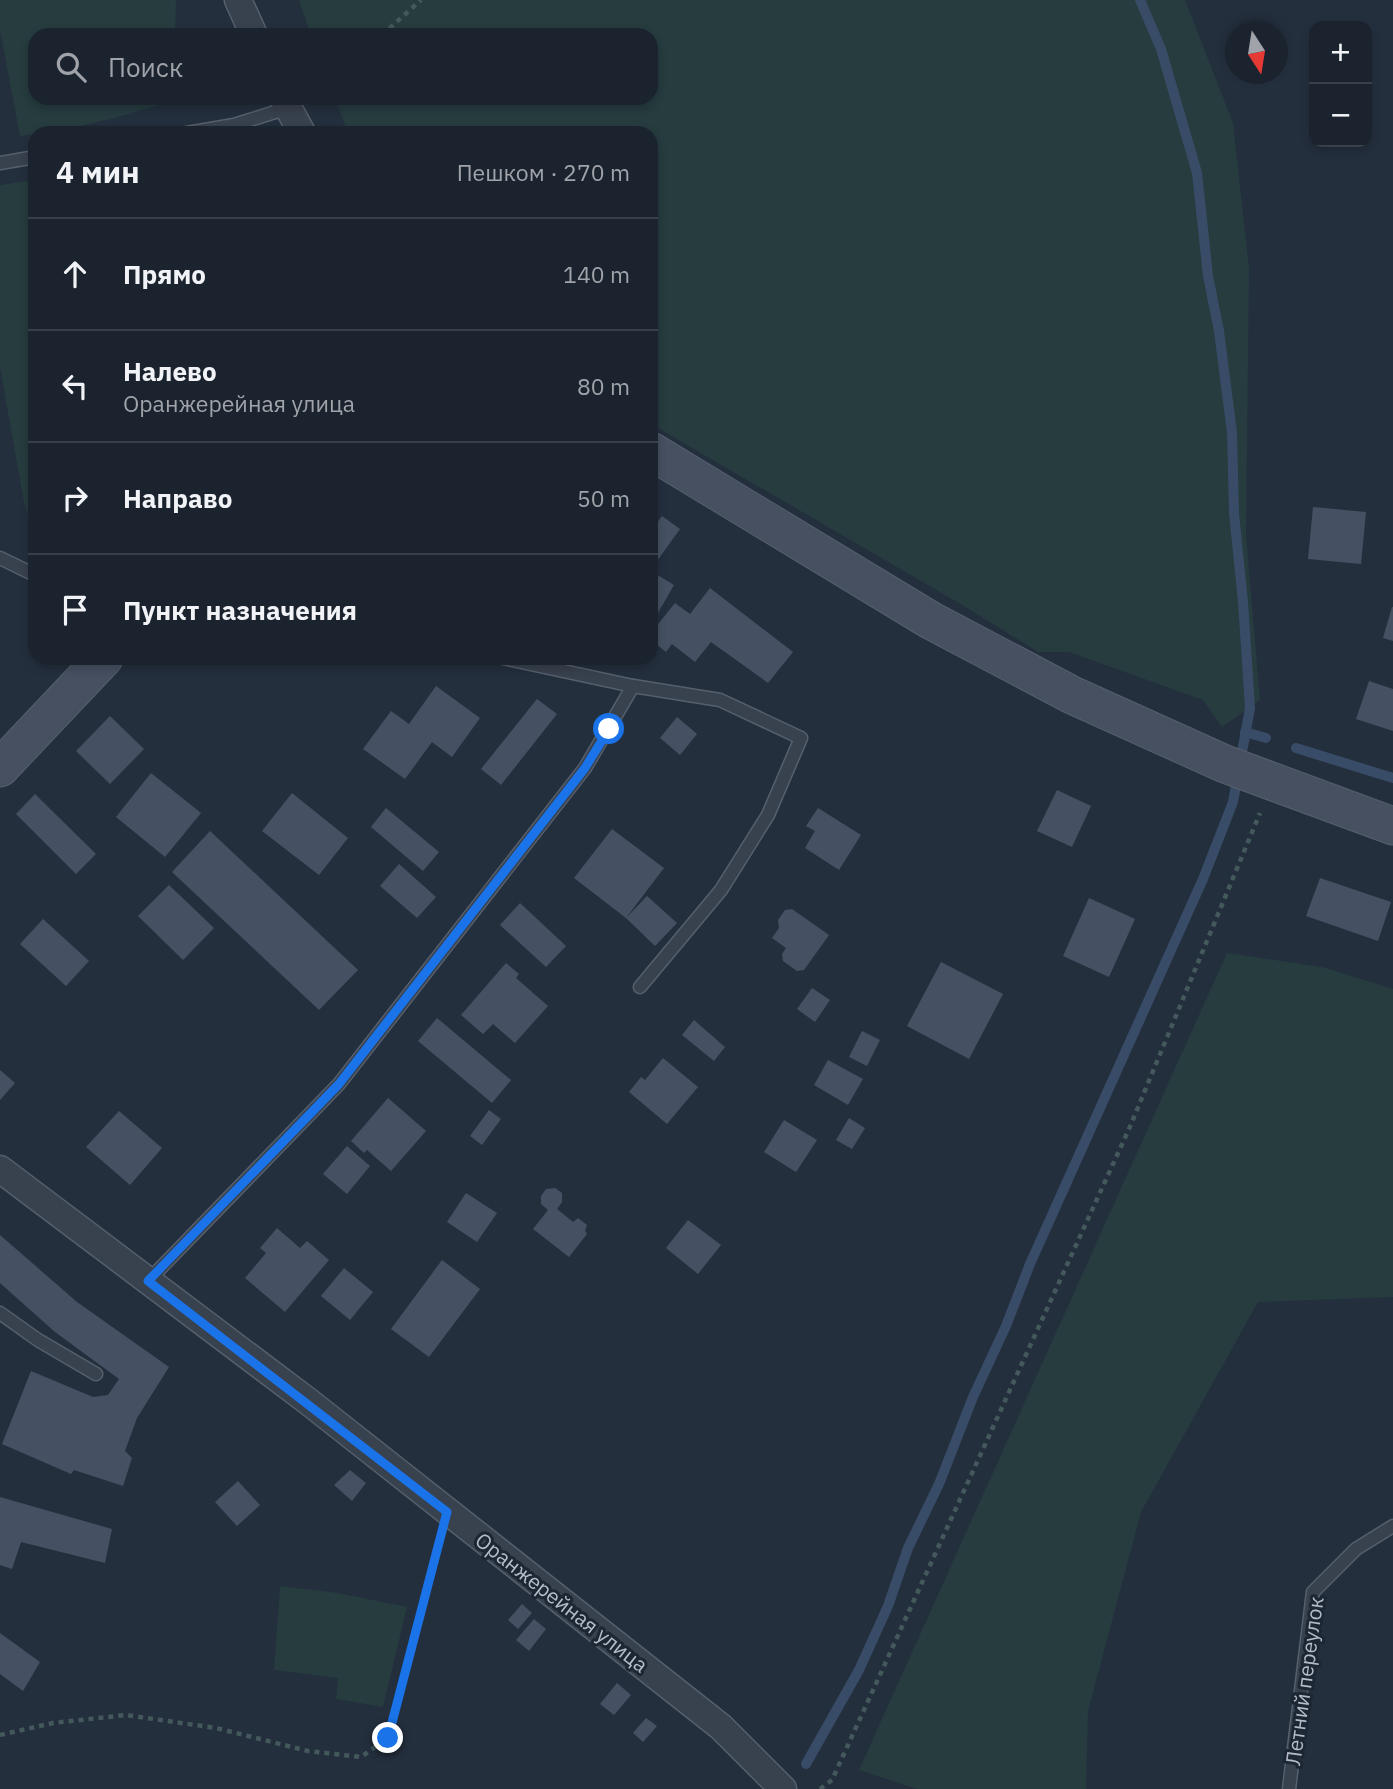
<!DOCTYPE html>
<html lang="ru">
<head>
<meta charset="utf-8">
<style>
  body { margin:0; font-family:"IBM Plex Sans",sans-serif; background:#282f3a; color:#f1f3f6 }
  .controls { position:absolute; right:21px; top:21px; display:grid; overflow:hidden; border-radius:14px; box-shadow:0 4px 10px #0003 }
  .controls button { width:63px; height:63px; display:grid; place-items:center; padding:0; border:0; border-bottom:2px solid #39404a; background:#1b232e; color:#f1f3f6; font:35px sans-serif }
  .compass { position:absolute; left:1225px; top:21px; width:63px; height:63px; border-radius:50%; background:#1b232e; box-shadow:0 4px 10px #0003; rotate:168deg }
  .stop { position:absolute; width:21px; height:21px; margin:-16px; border:5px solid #1a73e8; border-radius:50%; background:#fff }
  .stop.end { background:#1a73e8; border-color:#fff; box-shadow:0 2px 7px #0008 }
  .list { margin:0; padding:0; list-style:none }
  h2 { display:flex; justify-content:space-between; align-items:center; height:91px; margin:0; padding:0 28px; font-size:30px }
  h2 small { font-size:23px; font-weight:400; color:#a0a4aa }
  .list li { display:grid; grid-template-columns:46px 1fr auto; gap:21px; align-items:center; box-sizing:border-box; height:112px; padding:0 28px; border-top:2px solid #39404a }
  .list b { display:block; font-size:26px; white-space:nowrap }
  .list p { margin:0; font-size:23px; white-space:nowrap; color:#a0a4aa }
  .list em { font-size:23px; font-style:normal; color:#a0a4aa }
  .icon { flex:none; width:38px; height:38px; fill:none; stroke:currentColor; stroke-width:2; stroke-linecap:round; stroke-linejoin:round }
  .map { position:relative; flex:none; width:1393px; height:1789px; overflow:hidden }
  .search { position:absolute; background:#1b232e; box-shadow:0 4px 10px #0003; left:28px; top:28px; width:630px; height:77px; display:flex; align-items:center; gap:18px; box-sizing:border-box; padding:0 24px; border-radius:21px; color:#a0a4aa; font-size:26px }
  .panel { position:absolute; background:#1b232e; box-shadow:0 4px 10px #0003; left:28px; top:126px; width:630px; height:539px; border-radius:21px }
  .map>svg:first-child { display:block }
</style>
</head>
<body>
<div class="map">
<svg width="1393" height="1789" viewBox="0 0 1393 1789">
  <rect width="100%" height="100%" fill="#242f3e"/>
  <g fill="#263c3f">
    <path d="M0,0H176L175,35H35V98L173,100C123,117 71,130 20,136L0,30Z"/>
    <path d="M299,0H1185L1233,123L1249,268L1246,535L1260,700L1222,727L1203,700L1069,652H1038L964,606L651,424V133H348L335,98H651V35H311Z"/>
    <path d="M34,180L35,183V527L25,508L0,367V185Z"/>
    <path d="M1227,953L1322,967L1393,989V1297L1258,1302L1141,1512L1088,1711L1086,1789H917L859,1770Z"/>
    <path d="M280,1586L338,1593L407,1607L383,1707L336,1699L338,1678L274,1670Z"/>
  </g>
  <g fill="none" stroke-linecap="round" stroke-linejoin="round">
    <g stroke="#394c67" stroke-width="10">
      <path d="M1245,732L1266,738"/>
      <path d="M1296,748L1393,778"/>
      <path d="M806,1764L859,1670L888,1606L908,1548L939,1484L973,1397L1006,1326L1030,1264L1203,879L1233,802L1250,708L1243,602L1234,513L1232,433L1219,331L1208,276L1197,173L1161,49L1140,0"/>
    </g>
  </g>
  <g fill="#455162">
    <path d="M1313,507L1366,512L1361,564L1308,559Z"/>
    <path d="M662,516L680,529L657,561L651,557V531Z"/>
    <path d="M651,571L674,585L651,625Z"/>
    <path d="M710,588L793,652L768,683L711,642L695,662L672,644L666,652L651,640V633L675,603L690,614Z"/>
    <path d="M1392,607H1393V641L1383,638Z"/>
    <path d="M1369,681L1393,689V731L1356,719Z"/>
    <path d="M436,686L480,718L452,757L432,742L405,779L363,749L391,711L409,724Z"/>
    <path d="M537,699L557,714L501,785L481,769Z"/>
    <path d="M110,716L144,749L110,784L76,751Z"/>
    <path d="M677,717L697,734L680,755L660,738Z"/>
    <path d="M151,773L201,813L165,857L116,817Z"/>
    <path d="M1057,790L1091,806L1072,847L1037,831Z"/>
    <path d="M292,793L348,838L319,875L262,831Z"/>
    <path d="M35,794L96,854L76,874L16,814Z"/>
    <path d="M386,808L439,852L423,871L371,827Z"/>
    <path d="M818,808L861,835L839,870L805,848L815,831L806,826Z"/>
    <path d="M612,829L664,868L626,918L647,896L677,923L655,946L626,918L574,878Z"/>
    <path d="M210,831L358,970L319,1010L172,872Z"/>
    <path d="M399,864L436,897L417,918L380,886Z"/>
    <path d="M1320,878L1391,902L1378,941L1306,916Z"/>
    <path d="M169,885L214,928L183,960L138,916Z"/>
    <path d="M1089,898L1135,919L1109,977L1063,956Z"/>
    <path d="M520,903L566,946L546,967L500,925Z"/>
    <path d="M792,909L829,935L804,970L797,971L783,961L782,954L786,948L772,938L779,928L778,920L785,910Z"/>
    <path d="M43,919L89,961L66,986L20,944Z"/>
    <path d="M941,962L1003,994L969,1059L907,1026Z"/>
    <path d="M506,963L519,974L516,978L548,1006L515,1043L493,1024L483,1034L461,1015Z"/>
    <path d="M812,988L830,1000L815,1022L797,1009Z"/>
    <path d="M437,1018L511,1080L492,1103L418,1041Z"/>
    <path d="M694,1020L725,1047L714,1061L682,1035Z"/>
    <path d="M862,1031L880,1040L867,1066L849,1057Z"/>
    <path d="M663,1058L698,1087L667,1124L629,1092L641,1077L645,1080Z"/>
    <path d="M828,1060L863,1079L848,1105L814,1085Z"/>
    <path d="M0,1070L15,1083L0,1100Z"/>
    <path d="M388,1098L426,1131L391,1171L367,1150L364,1153L351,1141Z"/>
    <path d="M489,1110L501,1119L482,1145L470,1136Z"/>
    <path d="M119,1111L162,1148L130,1185L86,1147Z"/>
    <path d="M849,1118L865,1128L852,1149L836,1140Z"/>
    <path d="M784,1120L817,1140L796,1172L764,1152Z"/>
    <path d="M347,1146L370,1166L347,1194L323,1174Z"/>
    <path d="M555,1188L562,1193V1202L557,1209L573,1222L578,1218L587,1225L585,1231L587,1234L569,1257L533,1229L548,1210L541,1204V1196L546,1189Z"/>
    <path d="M466,1193L497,1213L477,1242L447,1222Z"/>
    <path d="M688,1220L721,1245L698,1274L666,1248Z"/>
    <path d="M277,1228L300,1248L307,1241L329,1260L285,1312L245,1278L266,1253L260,1248Z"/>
    <path d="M0,1235L77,1302L169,1367L137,1418L125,1451L132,1458L123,1486L74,1470L71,1474L2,1444L31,1371L93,1397L108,1395L119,1379L55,1332L0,1283Z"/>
    <path d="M442,1260L480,1289L429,1357L391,1329Z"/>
    <path d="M344,1268L373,1292L350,1320L321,1296Z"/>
    <path d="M350,1470L366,1483L352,1501L334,1485Z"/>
    <path d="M238,1481L260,1505L237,1526L215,1502Z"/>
    <path d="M0,1497L112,1529L105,1563L21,1542L12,1569L0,1565Z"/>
    <path d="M522,1604L532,1613L518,1629L508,1620Z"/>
    <path d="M534,1619L546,1629L529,1651L516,1640Z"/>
    <path d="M0,1633L40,1662L23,1691L0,1674Z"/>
    <path d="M617,1683L631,1695L614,1715L600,1704Z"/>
    <path d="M646,1718L657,1726L643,1742L633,1733Z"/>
  </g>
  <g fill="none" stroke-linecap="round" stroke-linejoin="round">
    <defs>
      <g id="service">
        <path d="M187,133L234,125L288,108"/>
        <path d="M0,163L35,157"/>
        <path d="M0,558L35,575"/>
        <path d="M633,686L720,700L801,738L768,815L721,890L640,987"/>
        <path d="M148,1281L339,1084L585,768L633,686L503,658"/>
        <path d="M0,1313L38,1340L96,1374"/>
        <path d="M1289,1789L1313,1592L1356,1549L1393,1526"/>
      </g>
      <g id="minor">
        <path d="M238,0L254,35"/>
        <path d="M283,98L302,133"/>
        <path d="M0,1169L309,1402L721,1727L783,1789"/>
      </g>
      <g id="secondary">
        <path d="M651,451L930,620L1072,695L1225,764L1393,826"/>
        <path d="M0,768L104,658"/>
      </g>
    </defs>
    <use href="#service" stroke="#565f6c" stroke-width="15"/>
    <use href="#minor" stroke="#565f6c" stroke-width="29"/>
    <use href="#secondary" stroke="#565f6c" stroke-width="39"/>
    <g stroke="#44595c" stroke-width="4.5" stroke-dasharray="5 5" stroke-linecap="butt">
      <path d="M382,35L421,0"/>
      <path d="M0,1735L53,1723L126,1715L216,1728L308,1751L361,1757L388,1738L440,1540"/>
      <path d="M820,1789L832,1780L1129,1129L1260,813"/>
    </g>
    <use href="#service" stroke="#38414e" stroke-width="12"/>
    <use href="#minor" stroke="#38414e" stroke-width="26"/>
    <use href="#secondary" stroke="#465061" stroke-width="37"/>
  </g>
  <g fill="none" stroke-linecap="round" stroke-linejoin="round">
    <path stroke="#1a73e8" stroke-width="9" d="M388,1738L447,1512L148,1281L339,1084L585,768L609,729"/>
  </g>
  <g text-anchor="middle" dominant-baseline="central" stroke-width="6" stroke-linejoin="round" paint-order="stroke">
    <g font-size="21" fill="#b4bcc9" stroke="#1d2633">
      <text transform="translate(562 1602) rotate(38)">Оранжерейная улица</text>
      <text transform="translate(1304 1681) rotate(-82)">Летний переулок</text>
    </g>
  </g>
</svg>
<div class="controls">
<button>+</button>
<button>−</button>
</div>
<svg class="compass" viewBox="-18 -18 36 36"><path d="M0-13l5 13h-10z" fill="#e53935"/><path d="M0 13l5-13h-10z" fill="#a0a4aa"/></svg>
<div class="stop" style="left:609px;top:729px"></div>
<div class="stop end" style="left:388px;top:1738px"></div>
<div class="search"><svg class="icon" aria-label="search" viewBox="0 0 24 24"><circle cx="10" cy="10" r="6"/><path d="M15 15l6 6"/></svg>Поиск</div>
<section class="panel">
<h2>4 мин<small>Пешком · 270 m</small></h2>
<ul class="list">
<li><svg class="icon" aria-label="ahead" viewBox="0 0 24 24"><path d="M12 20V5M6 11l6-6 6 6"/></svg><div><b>Прямо</b></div><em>140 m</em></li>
<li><svg class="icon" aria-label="left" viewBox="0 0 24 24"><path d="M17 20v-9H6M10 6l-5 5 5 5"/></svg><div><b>Налево</b><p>Оранжерейная улица</p></div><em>80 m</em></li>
<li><svg class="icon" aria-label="right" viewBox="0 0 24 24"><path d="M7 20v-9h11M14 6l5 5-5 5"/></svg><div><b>Направо</b></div><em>50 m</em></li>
<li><svg class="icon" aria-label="arrive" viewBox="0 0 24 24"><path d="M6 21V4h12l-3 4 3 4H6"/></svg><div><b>Пункт назначения</b></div></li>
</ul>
</section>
</div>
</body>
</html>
